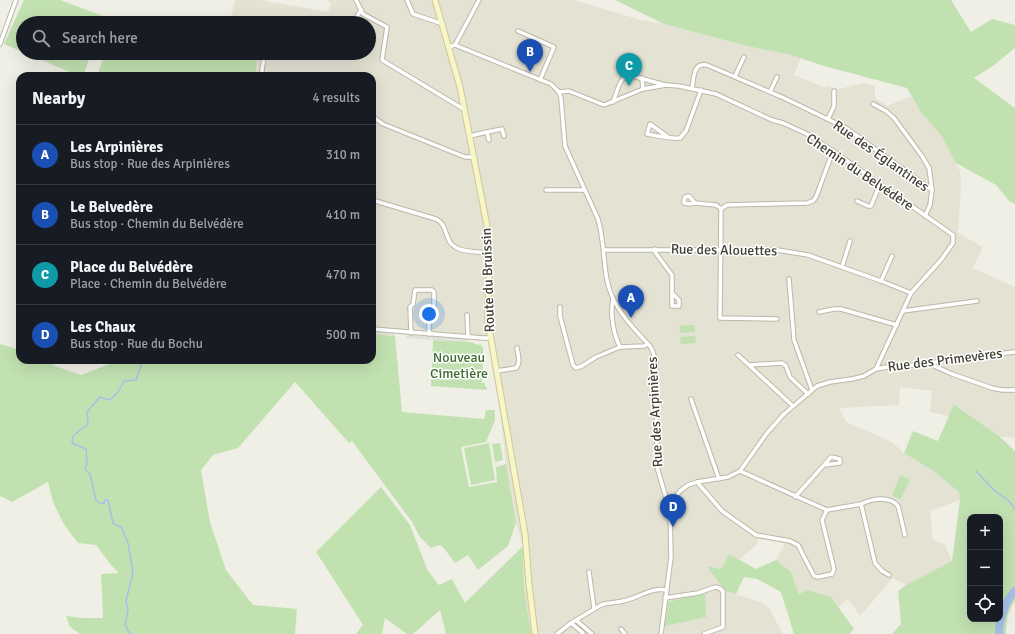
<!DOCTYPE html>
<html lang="en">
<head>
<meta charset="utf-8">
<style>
  body { margin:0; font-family:Signika,sans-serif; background:#242831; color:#f1f3f6 }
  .controls { position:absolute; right:12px; bottom:12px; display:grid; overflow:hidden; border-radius:8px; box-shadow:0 4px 16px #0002 }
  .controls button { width:36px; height:36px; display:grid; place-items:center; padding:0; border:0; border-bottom:1px solid #363941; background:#171b24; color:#f1f3f6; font:20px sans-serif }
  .you { position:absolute; left:429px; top:314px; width:14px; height:14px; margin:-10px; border:3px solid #fff; border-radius:50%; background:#1a73e8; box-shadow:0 0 0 6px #1a73e833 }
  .badge { display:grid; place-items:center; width:26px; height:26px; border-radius:50%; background:#1a73e8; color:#fff; font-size:13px; font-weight:700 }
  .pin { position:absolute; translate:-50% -33px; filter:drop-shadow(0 1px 2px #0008) }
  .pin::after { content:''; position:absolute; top:21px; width:14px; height:12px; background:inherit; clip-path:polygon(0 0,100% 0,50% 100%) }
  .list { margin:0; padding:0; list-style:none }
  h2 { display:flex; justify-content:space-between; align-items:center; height:52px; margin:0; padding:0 16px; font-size:17px }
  h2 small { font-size:13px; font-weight:400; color:#9ea1a6 }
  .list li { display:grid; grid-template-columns:26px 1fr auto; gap:12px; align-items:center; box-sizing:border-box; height:60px; padding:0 16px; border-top:1px solid #363941 }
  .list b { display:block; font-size:15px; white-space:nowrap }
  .list p { margin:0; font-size:13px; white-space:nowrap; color:#9ea1a6 }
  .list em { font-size:13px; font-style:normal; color:#9ea1a6 }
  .icon { flex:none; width:22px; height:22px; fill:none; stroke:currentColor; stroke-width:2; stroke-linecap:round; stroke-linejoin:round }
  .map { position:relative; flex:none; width:1015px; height:634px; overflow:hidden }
  .search { position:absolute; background:#171b24; box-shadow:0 4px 16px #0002; left:16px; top:16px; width:360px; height:44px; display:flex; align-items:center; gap:10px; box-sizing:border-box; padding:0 14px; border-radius:22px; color:#9ea1a6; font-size:15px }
  .panel { position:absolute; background:#171b24; box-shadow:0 4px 16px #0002; left:16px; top:72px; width:360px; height:292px; border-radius:12px }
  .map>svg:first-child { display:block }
</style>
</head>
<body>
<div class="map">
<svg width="1015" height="634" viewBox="0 0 1015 634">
  <rect width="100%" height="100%" fill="#f0efe5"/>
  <path fill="#e4e2d3" d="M235,0H260L328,12L331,3L326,0H573L641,20L664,24L747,46L791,55L801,58L794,75L826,88L827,86L839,89L863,83L875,86V98L887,106L911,96L920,111L940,134L960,171L961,185L958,233L983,247L973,268L1015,287V438L1000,437L955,404L949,416L930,412L932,391L900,387L899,405L839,408L846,422L892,442L904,453L932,470L959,492L960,500L930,511L933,540L944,544L952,561L906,585L893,578L860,616L848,599L838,607L831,597L799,594L791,572L776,560L785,543L758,539L757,544L739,560L729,554L721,569L708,566L725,591L761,602L769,608L783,634H531L524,589L523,546L516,523L506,464L501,419L487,336L395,329V336L372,334V76H256L257,53H369V23H232L231,18Z"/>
  <g fill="#c2e1b1" fill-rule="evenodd">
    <path d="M24,0H60L103,16L101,23H23V52L4,44Z"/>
    <path d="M615,0H951L971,32L992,19L1015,25V48L994,65L974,78L1015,108V204L1009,201L996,185L956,163L940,134L920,111L907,88L824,66L791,55L747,46L664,24Z"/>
    <path d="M25,53H91L83,76H79Z"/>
    <path d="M105,53H257L256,76H200L188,73L187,76H97Z"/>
    <path d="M694,325L695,332L680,333L679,326Z"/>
    <path d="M372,334L395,336L402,412L484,419L486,410H495V420L486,442L461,447L469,487L497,482L496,467L506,464L516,523L508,546L478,570L468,555L455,563L443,547L440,545L431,548L420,537L412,522L352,441L349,443L295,382L238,448L213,455L201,470L210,522L226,570L253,605L297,609L295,634H80L70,627L66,616L82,618H103L101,574L119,573L111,565L96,545L78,543L63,523L53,502L48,482L12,502L0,496V344L20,350V360H46L55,366L81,375L120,360H372Z"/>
    <path d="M695,336L696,343L681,344L680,337Z"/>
    <path d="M433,340L471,342L475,344L481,345V346L483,347V357H485V360H483L482,383H485V387H487V390L431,386Z"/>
    <path d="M954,404L1000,437L1015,451V601C1007,611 1006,622 1006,634H892L901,624L898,591L906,585L952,561L960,500L959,492L932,470L904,453L913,431L938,441ZM970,517H1000V619H970Z"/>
    <path d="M489,443L495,480L471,485L464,448Z"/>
    <path d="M500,443L503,460L495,462L492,444Z"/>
    <path d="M900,475L910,480L901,499L892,496Z"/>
    <path d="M381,487L410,525L428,571L439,585L452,579L465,603L523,546L524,589L531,634H446L440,610L413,634H407L385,618L382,634H356L363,625L316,552Z"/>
    <path d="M729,554L756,569L776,560L791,572L799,594L808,590L831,597L854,629L849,634H794L781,592L757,579L744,577L736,594L725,591L707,566L721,569Z"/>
    <path d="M705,593L706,617L665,626L668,602Z"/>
  </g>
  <path fill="#e1e0dc" d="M407,335L440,337L441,335L442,337L468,339L467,341L433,340L406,338Z"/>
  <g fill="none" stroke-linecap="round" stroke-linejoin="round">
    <g stroke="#a6c0e8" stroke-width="1.5">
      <path d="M976,471L996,492L1008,500L1015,509"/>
      <path d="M130,634L125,625L128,610L126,601L133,573L128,543L122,528L113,523L108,500H105L104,503L101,504L96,500L90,474L85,469L87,462L86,449L72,443L73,436L88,424L87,412L100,397L110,400L118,392L124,381L136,380L143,360"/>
    </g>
    <path stroke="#a6c0e8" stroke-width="8" d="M999,634C999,620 1005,601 1015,591"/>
    <defs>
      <g id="street">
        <path d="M356,0L363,14L387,27L382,60L465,110"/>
        <path d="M407,0L413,14L443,24"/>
        <path d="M353,23L361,10"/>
        <path d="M518,31L554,47L540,80"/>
        <path d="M0,44L16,0"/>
        <path d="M455,45L479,0"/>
        <path d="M449,47L455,45L551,84L559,92L561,98L565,146L598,219C604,239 603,260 607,280C612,307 632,327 650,346L653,352L656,363L657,467L670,511L671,557L661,634"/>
        <path d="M262,76V69L265,53"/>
        <path d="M735,76L744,57"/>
        <path d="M642,78L643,89"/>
        <path d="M692,88C694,78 693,62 707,65L784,98L846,128L932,190L930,205L925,216"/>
        <path d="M559,92L569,91L604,105L643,89L666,85L679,86L716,94L772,120L783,123L807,134L833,151L953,235V243L941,260L911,293L876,369L864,376L852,379L830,382L817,386L784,414L767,433L740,471L728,477L697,482L688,485L680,491L673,500L668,502"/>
        <path d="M770,92L777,77"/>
        <path d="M613,102C617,93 619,77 629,75L665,85"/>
        <path d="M873,104L886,111L894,118L922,156L929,168L932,190"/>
        <path d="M372,116L383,124L465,157H475"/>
        <path d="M828,119L834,106V91"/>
        <path d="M487,132L502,129L504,136"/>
        <path d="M470,136L487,132L489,140"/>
        <path d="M668,137L650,124L647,134C658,136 670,139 680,138L686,131L701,90"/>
        <path d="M546,190H584"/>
        <path d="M372,200L436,219C445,224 444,229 448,238C453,254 476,251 490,253"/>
        <path d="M857,201L868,206H871L880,184"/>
        <path d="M695,203L689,204L684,203V200L685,197L689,196L695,203L716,205L721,209"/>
        <path d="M655,249V252L672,275V306H679V300L672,293"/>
        <path d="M604,250H777L808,255L881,281L911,293"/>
        <path d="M842,267L850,241"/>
        <path d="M789,279L794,340L812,390"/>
        <path d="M881,281L892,256"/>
        <path d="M613,299C610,314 613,333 620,347L644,346L648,344"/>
        <path d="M560,307V316L573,365L576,368L582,366L596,357L620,347"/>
        <path d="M903,311L977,301"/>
        <path d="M819,312L834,309H841L897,325"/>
        <path d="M467,315L468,337"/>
        <path d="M777,319L720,318L721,209L727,205L807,203L813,201L816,197L833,151"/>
        <path d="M372,329L483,338H490"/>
        <path d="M411,333L410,307L413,304L415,290H432L434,292V307L429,314V334"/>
        <path d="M738,355L793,406"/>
        <path d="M930,364L952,374L992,388L1002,390H1015"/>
        <path d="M749,365L782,363L786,366L790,377L808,394"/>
        <path d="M876,369L893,366L930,364L942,360L1015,352"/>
        <path d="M496,371L516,368C521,363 518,355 517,348"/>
        <path d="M691,399L719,479"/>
        <path d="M740,471L827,510L861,504L875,563L882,571L889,575"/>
        <path d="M697,482L722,511L756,535L790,541L798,545L814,576L818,577L832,574L834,569L822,520L827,510"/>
        <path d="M795,497L824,465L840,463V459L831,457L824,465"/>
        <path d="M861,504C872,499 889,495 898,506L905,535"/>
        <path d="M589,572L594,608"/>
        <path d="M665,598L698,593L715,587L719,588L723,591V627L704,634"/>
        <path d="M576,620L592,634"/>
        <path d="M571,623L583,633L582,634"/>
        <path d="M621,629L625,634"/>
        <path d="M557,634L571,623L601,605C609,602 616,603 623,601C639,598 650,587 667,590"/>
      </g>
      <path id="secondary" d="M435,0L460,87L488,231C492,262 487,292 488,322L525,534L529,584L535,634"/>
    </defs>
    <use href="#street" stroke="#bbb8a8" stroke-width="5.5"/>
    <use href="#secondary" stroke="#ccc998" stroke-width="7"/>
    <use href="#street" stroke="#fff" stroke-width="3.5"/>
    <use href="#secondary" stroke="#f8f6c6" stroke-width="5"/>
  </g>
  <g text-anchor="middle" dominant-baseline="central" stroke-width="3" stroke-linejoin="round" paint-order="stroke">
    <g font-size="14" fill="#423f35" stroke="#fff">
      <text transform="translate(881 156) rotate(35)">Rue des Églantines</text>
      <text transform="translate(860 172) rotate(34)">Chemin du Belvédère</text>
      <text transform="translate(724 250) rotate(1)">Rue des Alouettes</text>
      <text transform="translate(488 280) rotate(-92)">Route du Bruissin</text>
      <text transform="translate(945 360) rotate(-7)">Rue des Primevères</text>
      <text transform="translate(655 412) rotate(-93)">Rue des Arpinières</text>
    </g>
    <g font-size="14" fill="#3a6d2f" stroke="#fff">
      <text x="459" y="357">Nouveau<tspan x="459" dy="16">Cimetière</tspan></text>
    </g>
  </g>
</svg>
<div class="controls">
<button>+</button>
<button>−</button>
<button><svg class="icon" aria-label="locate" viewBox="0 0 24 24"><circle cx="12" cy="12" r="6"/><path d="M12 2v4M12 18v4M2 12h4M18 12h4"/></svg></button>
</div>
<div class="you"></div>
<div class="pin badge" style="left:631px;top:318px;background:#1a4fb4">A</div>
<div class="pin badge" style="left:530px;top:72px;background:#1a4fb4">B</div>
<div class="pin badge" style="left:629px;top:86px;background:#0f9aa8">C</div>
<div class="pin badge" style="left:673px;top:527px;background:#1a4fb4">D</div>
<div class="search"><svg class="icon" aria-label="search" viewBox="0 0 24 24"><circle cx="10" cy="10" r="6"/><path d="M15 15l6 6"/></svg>Search here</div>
<section class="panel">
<h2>Nearby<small>4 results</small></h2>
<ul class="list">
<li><span class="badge" style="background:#1a4fb4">A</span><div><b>Les Arpinières</b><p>Bus stop · Rue des Arpinières</p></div><em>310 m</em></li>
<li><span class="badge" style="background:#1a4fb4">B</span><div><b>Le Belvedère</b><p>Bus stop · Chemin du Belvédère</p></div><em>410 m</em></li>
<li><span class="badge" style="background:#0f9aa8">C</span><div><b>Place du Belvédère</b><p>Place · Chemin du Belvédère</p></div><em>470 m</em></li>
<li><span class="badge" style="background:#1a4fb4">D</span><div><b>Les Chaux</b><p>Bus stop · Rue du Bochu</p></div><em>500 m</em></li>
</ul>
</section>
</div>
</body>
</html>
